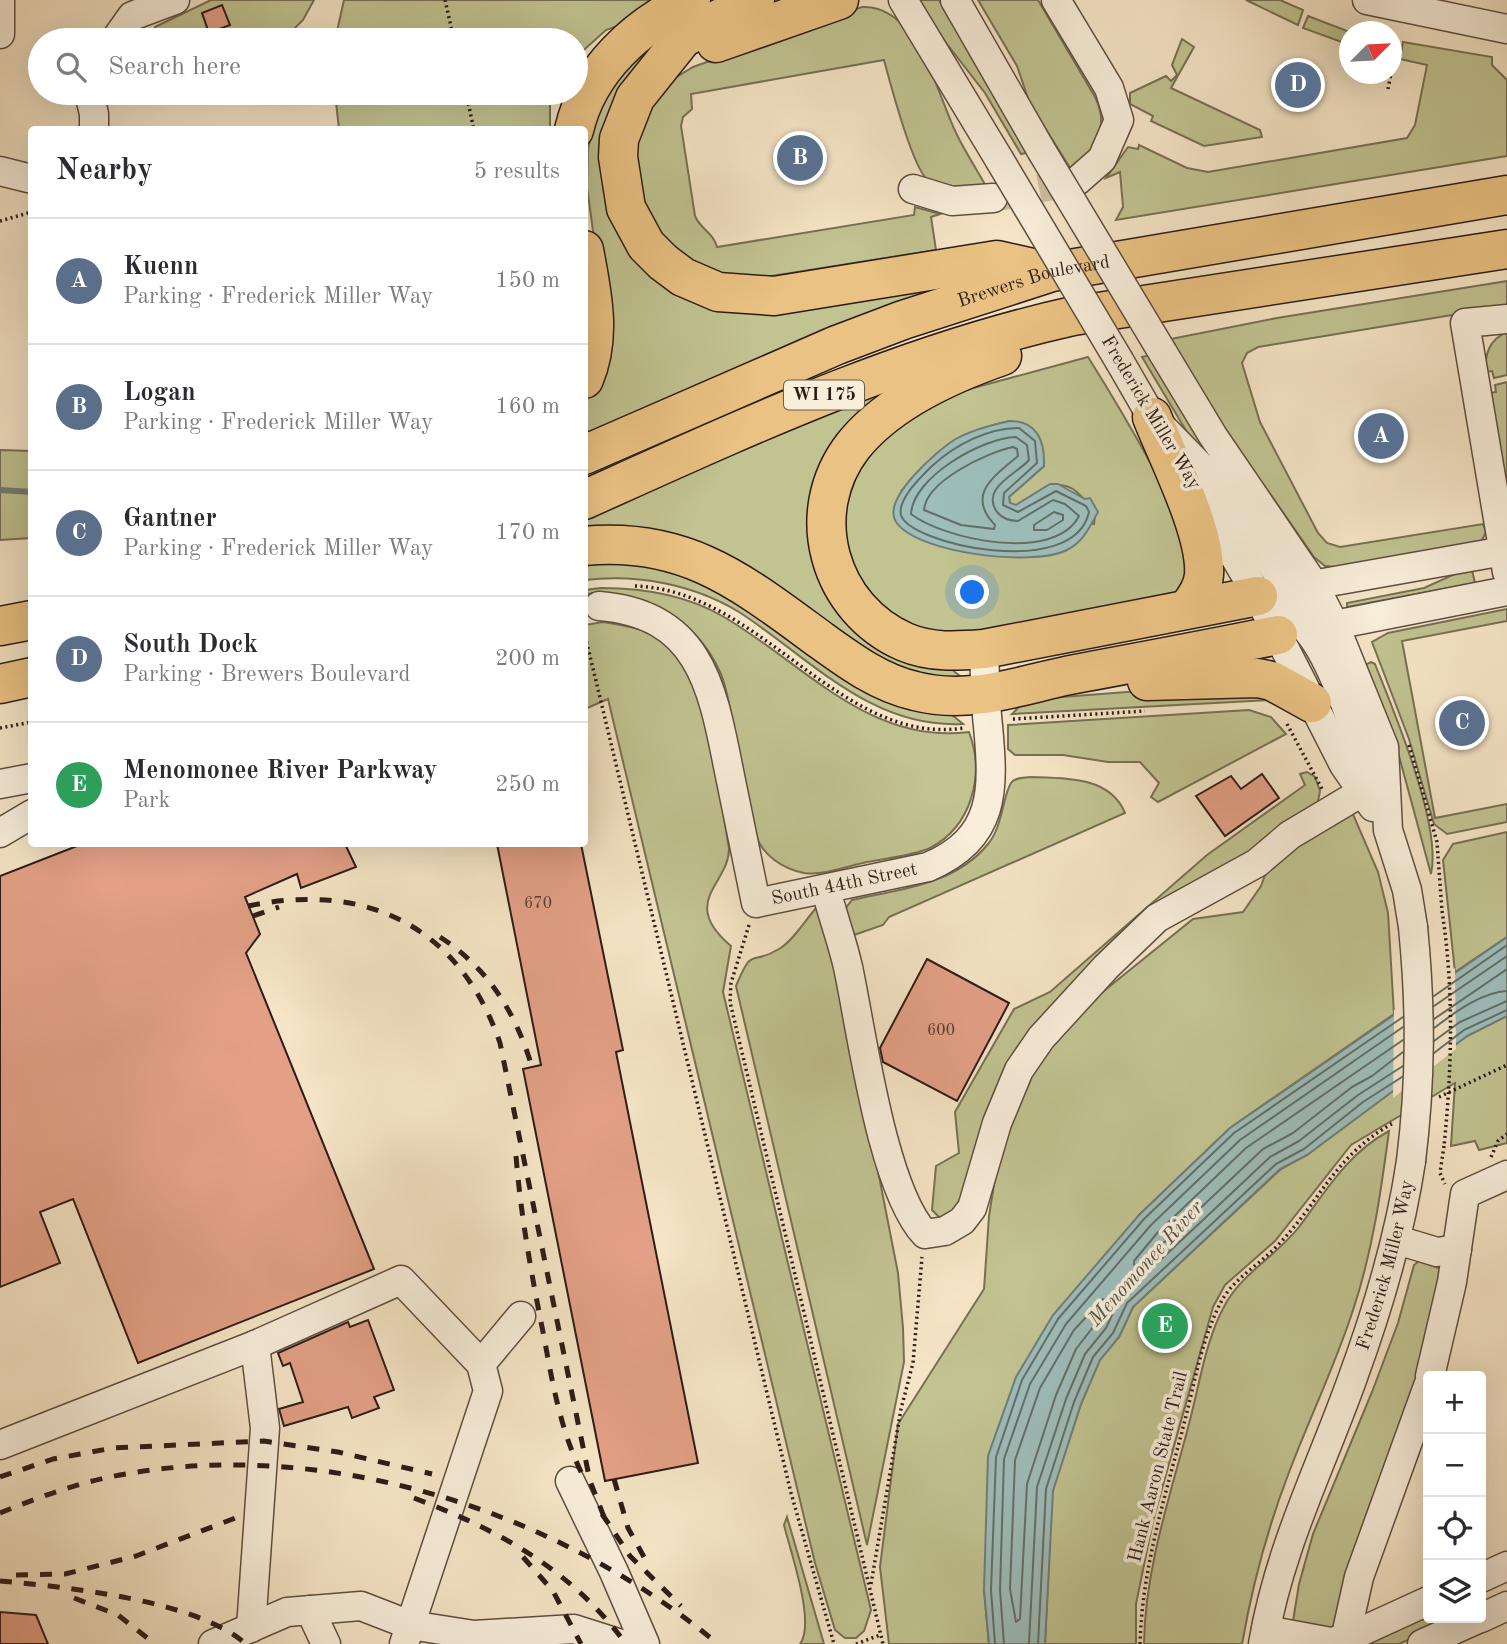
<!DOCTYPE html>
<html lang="en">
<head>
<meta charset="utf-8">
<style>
  body { margin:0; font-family:"Old Standard TT",serif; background:#f7f7f7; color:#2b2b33 }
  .controls { position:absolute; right:21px; bottom:21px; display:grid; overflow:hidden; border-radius:7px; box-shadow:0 7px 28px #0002 }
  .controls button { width:63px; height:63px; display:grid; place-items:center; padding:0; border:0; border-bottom:2px solid #e1e1e2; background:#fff; color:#2b2b33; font:35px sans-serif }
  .compass { position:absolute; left:1339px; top:21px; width:63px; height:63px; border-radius:50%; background:#fff; box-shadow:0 7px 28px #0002; rotate:66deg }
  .you { position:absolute; left:973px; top:593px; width:24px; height:24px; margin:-18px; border:5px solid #fff; border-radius:50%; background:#1a73e8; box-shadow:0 0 0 10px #1a73e833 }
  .badge { display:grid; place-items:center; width:46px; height:46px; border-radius:50%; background:#8f2418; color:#fff; font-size:23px; font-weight:700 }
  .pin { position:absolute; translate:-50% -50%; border:4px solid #fff; box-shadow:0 2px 7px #0006 }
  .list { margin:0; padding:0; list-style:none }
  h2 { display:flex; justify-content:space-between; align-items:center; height:91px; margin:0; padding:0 28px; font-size:30px }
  h2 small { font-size:23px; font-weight:400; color:#7c7c81 }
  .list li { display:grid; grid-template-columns:46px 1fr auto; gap:21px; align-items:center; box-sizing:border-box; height:126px; padding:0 28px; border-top:2px solid #e1e1e2 }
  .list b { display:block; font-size:26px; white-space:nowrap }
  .list p { margin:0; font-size:23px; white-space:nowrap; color:#7c7c81 }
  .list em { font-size:23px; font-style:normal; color:#7c7c81 }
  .icon { flex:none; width:38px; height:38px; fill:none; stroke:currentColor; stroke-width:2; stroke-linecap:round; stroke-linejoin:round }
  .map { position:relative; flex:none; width:1507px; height:1644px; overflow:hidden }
  .search { position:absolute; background:#fff; box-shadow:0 7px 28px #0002; left:28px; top:28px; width:560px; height:77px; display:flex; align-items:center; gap:18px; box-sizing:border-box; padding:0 24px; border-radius:38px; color:#7c7c81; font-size:26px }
  .panel { position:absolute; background:#fff; box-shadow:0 7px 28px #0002; left:28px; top:126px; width:560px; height:721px; border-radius:7px }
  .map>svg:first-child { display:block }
</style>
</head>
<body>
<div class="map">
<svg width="1507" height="1644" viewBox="0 0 1507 1644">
  <rect width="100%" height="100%" fill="#f5e5c6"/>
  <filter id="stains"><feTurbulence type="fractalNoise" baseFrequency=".00286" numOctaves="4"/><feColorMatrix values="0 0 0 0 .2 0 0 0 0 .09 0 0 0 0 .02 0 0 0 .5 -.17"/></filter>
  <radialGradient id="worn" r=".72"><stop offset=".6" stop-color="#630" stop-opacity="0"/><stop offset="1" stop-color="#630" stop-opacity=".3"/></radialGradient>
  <g fill="#c1c391" stroke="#777054" stroke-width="2" fill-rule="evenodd">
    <path d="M211,0H314L303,20L283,40H155V27Z"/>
    <path d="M344,0H664L631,21L606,30L576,57V40H335Z"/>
    <path d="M918,0H939L1030,152L1021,154L985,93L933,26Z"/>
    <path d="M978,0H1038L1095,97C1111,129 1094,151 1072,171L1030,104L1017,66Z"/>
    <path d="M1246,0H1280L1303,10L1298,25Z"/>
    <path d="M862,7C918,4 937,95 957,135C966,153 977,170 987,188C968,191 947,191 929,181C913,172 890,82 884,60L691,94L692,109L683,117L681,126L695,216C701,230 713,232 717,247L914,215L915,207L940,214L931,217L936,250L759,278L700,271L653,230L632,161L646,113L675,78L693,67Z"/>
    <path d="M1308,16L1350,32L1347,44L1303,28Z"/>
    <path d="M663,32L625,87L654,272L942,287L824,329L585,434V401L604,312L587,187L588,149L593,120L612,82Z"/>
    <path d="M1182,39L1194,47L1171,88L1260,130L1262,137L1204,146L1151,121L1153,116L1130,104V93L1166,76L1171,81L1177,75L1172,65Z"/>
    <path d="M1403,42L1492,57V65L1507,80V156L1116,220L1123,207L1120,172L1106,178L1128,147L1138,149L1139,145L1187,168L1208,172L1407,138L1415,125L1427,65L1400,59Z"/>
    <path d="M335,93H550V129H339Z"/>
    <path d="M1507,281V306L1258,347L1247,353L1242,363L1260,422L1318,533L1327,543L1340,547L1483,524L1486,532L1481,542L1336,567L1325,566L1314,557L1220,422L1171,339L1277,318Z"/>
    <path d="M1507,332V375L1494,378L1492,371L1485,372C1485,354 1489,340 1507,332Z"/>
    <path d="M1151,355L1253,514L1194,444L1142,357Z"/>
    <path d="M1088,357C1110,392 1195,530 1192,566C1191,574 1184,584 1181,591L951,639L896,623L859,587L839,529L861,460L874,443L951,394ZM1010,421L1044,466L1009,497L1010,503L1016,506C1052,481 1069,472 1095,515L1094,524L902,490C940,454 956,432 1010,421Z"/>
    <path d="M935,369L872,412L816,563L960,676V683L925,681L585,532V515Z"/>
    <path d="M1507,382V499L1489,393L1496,392L1495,385Z"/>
    <path d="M0,450L31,451V538L0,540Z"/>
    <path d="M599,563L665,564L951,714L963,724C871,729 810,658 739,612C693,584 637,574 585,580L584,564Z"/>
    <path d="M1468,568L1472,570L1475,583L1347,607V603L1424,588Z"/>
    <path d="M601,588C644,588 687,595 724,617C803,663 869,745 969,732C985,775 972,826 930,848C912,856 887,858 867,862C848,866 823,876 804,873C783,869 762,855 756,835C749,800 741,765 734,730C730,711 728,690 720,672C696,619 642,588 585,594V590Z"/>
    <path d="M1507,609V621L1402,641L1435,818L1507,804V822L1447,834L1434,824L1409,739L1372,642L1388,633Z"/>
    <path d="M603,622C624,626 647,628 664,641C709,676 719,793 729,848C730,884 678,901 731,946L723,992L871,1610L864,1631L856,1638H845L835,1630L815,1563L608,699L585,709V625Z"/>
    <path d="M1371,662L1375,664C1394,712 1442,825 1431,874L1393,734L1365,665Z"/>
    <path d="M1218,685L1270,700L1012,714L1021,705L1036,699Z"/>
    <path d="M1249,710L1271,717L1286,734L1158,802L1151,797L1159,783L1140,762H1108L1063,755H1015L1008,749V725Z"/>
    <path d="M1307,772L1315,777L1320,791L1317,807L1058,1007L967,1197L946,1224L932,1210L936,1166L959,1153L955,1112L1014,1009L1050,992L1207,855L1305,785L1300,774Z"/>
    <path d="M1030,777C1064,778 1110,776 1125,813L889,917L883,925L854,935L850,930L845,909L852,900C900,889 955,885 988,844C1003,826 1002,798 1011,783C1015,777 1024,778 1030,777Z"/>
    <path d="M1352,812L1378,872L1388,913L1394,1014L1230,1128L1139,1215L984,1590L989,1644H889L880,1567L898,1424L984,1289L989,1216L996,1172L1028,1073L1089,1003L1193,919L1243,912L1261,886L1270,861Z"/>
    <path d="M1507,832V937L1455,972L1443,860L1453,844Z"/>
    <path d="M817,907L837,962L898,1273L903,1328L904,1362L867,1545L736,986C754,944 749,967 779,949C793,941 806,919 817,907Z"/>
    <path d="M1507,1016V1143L1479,1150L1475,1141L1451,1146L1455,1083L1351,1145L1275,1241L1225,1285L1213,1307L1153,1521L1136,1604V1644H1045L1052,1491L1081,1404L1100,1359L1119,1337L1133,1307L1281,1169L1307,1155L1467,1036Z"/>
    <path d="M1389,1131C1381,1191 1373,1249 1354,1307C1336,1364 1309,1419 1288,1475C1267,1530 1252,1587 1242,1644H1144C1145,1567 1171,1494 1190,1420C1200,1382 1206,1338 1226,1303C1243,1273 1277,1255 1299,1227C1326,1191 1348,1153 1389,1131Z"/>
    <path d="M1419,1261L1441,1269L1437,1316L1335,1629L1293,1621L1299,1584L1313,1534L1372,1392L1398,1323L1414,1265Z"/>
    <path d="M787,1517L824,1644H800C816,1623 790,1550 784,1525Z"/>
    <path d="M1428,1612V1618H1457L1399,1644H1359Z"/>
  </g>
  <g fill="#9dbebb" stroke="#707d79" stroke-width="2">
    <path d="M1010,421C1037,421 1045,441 1044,466L1009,497L1010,503L1016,505L1050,484H1058L1085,499L1090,498L1098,512C1089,528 1083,543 1065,551C1032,566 918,554 896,522C881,499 937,451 954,440C971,430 991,425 1010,421Z"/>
    <path d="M1507,937V1016L1467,1036L1307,1155L1280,1169L1133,1307L1119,1337L1100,1360L1081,1404L1053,1491L1045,1644H989L984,1590L988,1456L1016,1377L1053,1315L1139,1215L1230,1128Z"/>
  </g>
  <path fill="#f5e5c6" d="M1455,968L1456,1049L1393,1098L1394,1010Z"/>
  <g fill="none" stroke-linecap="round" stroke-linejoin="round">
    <g stroke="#656d68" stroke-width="2">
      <path d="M1019,428L1035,441L1037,463L1004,493L1003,505L1018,512L1056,491L1086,506L1089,512C1074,581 909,544 901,515C897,499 922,476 932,466C955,445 987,428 1019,428Z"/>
      <path d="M1016,437L1027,445L1029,460C1017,474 980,488 997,512C1002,518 1010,521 1018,521L1053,500L1065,504L1079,516C1055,563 945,540 911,514C913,477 982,438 1016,437Z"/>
      <path d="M1013,447L1017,449L1018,456C995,476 965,494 995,525L994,529L961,525L924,510C926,481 988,452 1013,447Z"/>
      <path d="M1054,512L1063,515V520L1047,530H1034V525Z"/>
      <path d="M1434,996L1507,945"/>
      <path d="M1434,1006L1507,956"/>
      <path d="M1434,1019L1507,969"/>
      <path d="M1434,1028C1453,1014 1481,992 1507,991"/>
      <path d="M1434,1041L1460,1022L1507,1001"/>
      <path d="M1403,1052L1372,1076L1352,1087L1293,1133L1263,1149L1139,1266L1134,1265V1261L1158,1232L1246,1148L1403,1040"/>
      <path d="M1434,1053L1464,1030L1507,1010"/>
      <path d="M1103,1299L1106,1304L1097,1322L1076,1349L1056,1395L1027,1484L1020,1619L1016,1622L1010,1589L1015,1460L1040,1388L1074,1330Z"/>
      <path d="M995,1644L991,1590L996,1457L1022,1380L1058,1319L1144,1219L1234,1133L1403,1017"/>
      <path d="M1004,1644L1000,1590L1004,1459L1030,1384L1066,1324L1151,1225L1240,1140L1403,1027"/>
      <path d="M1029,1644L1037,1487L1066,1399L1085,1354L1106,1328L1120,1298L1270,1157L1299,1141L1358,1095L1403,1066"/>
      <path d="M1038,1644L1046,1489L1074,1402L1093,1357L1113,1333L1127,1303L1276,1164L1304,1149L1363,1102L1402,1077"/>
    </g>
    <path stroke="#707d79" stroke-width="6" d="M0,490L32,492"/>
  </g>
  <g fill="#e3a086" stroke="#2d1c16" stroke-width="2">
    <path d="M222,5L230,25L209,33L202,13Z"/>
    <path d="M1262,774L1279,798L1225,836L1196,796L1231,776L1241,789Z"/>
    <path d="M82,844H345L356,867L301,888L297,874L245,897L260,934L246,953L374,1269L138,1363L73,1199L40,1212L60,1263L0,1287V876Z"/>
    <path d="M497,844H581L623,1050L616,1052L698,1463L605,1481L523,1069L541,1065Z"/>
    <path d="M927,959L1009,1003L957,1101L883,1062L880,1048Z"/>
    <path d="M368,1320L394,1390L374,1397L379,1408L352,1418L348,1407L284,1426L279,1409L303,1402L290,1363L283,1366L278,1353L348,1322L350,1327Z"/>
    <path d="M0,1612L36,1615L48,1644H0Z"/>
  </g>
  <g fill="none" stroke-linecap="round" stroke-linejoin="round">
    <path stroke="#cdbda3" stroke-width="28" stroke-dasharray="28 14" stroke-linecap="butt" d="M998,197L1077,181"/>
    <defs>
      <g id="minor">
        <path d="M903,0L999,159"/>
        <path d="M955,0L1041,150"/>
        <path d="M1056,0L1109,88L1119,120L1102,159L1077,181"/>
        <path d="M1367,0L1507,29"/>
        <path d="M0,1V34"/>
        <path d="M115,40L132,16L175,0"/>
        <path d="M89,93L94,114V130"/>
        <path d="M0,171L32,179"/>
        <path d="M913,189L952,201L993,198"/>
        <path d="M1507,319L1465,323L1507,572"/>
        <path d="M1163,353L1213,436L1313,583L1335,626L1384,747L1388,830L1407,890L1413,927"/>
        <path d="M1120,362L1161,433"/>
        <path d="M1163,428L1204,470L1279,575L1320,612"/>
        <path d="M1196,492L1258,596L1344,765L1373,807"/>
        <path d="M1295,588L1504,551"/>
        <path d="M1258,596C1276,605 1294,614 1307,630C1335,661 1362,752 1376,794"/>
        <path id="s1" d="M599,606C703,614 713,692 730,776C739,818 747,861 756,903L928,867C996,838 994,790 988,726C985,700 985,674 984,649"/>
        <path d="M1319,628L1507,591"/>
        <path d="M0,784L32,778"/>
        <path d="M0,833L32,814"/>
        <path d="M826,889C832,915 842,940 848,967C862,1033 882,1188 925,1234L945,1231L962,1221L972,1208L997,1123L1019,1070L1041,1038L1106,967L1157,918L1257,863L1290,835L1362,792"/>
        <path d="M1397,1240L1437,1252L1457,1249"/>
        <path d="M481,1364L521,1316"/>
        <path d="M1430,1376L1452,1282L1465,1194L1507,1175"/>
        <path d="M0,1445L255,1345L401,1280L481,1364L488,1391L404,1644"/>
        <path d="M570,1481L614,1572L645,1644"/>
        <path d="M1481,1578L1507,1566"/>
        <path d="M310,1610L326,1644"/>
        <path d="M1481,1618L1507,1606"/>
        <path d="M251,1628L265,1428L255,1345"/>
        <path d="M1266,1630L1331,1642L1345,1639L1428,1601"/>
        <path d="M213,1644L287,1612L361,1606L410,1625L474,1635L574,1629L621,1644"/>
        <path id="s2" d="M1263,1644C1279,1548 1321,1467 1353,1377C1379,1306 1400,1235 1411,1161"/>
        <path d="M1344,1644L1359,1577L1428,1386"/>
        <path d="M1422,1644L1480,1618"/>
      </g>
      <g id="highway">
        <path d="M755,0L683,38L635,98L619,139L618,157L626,208L646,245L663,262L683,277L718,292L774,296L997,260L1050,272"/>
        <path d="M716,43L839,0"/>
        <path d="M574,130C588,69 637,26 691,0"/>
        <path d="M584,250C592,293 602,337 584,379"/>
        <path d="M1002,356C950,374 888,402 853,446C801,513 829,609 905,642C931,653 957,651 984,649L1258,596"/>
        <path d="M1152,417C1168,458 1207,533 1204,575C1203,588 1196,598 1188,608"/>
        <path id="s3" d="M584,455L837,345L903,320L1052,272L1507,195"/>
        <path d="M584,500C744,428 902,354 1073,316L1507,249"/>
        <path d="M584,546C687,536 744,584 822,641C851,662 880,683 915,691C970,705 1017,686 1070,675C1140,662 1209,649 1278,635"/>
        <path d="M0,626L32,620"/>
        <path d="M1147,681L1258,678L1272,681L1312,703"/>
        <path d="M0,684L32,677"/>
      </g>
    </defs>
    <use href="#minor" stroke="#5f4e42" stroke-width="31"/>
    <use href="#highway" stroke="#2d1c16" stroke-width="41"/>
    <g stroke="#2d1c16" stroke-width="3.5" stroke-dasharray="2 3.5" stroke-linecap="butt">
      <path d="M445,0L454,40"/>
      <path d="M1392,70L1393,65"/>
      <path d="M1388,89L1391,74"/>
      <path d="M466,93L474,130"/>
      <path d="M0,221L32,212"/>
      <path d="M635,586C761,590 840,747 964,728"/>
      <path d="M584,631L791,1493L834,1644"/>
      <path d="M1013,719L1145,711"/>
      <path d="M1287,724L1322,789"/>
      <path d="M0,728L32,722"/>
      <path d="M1409,745L1437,842L1442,911"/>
      <path d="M749,925L731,983L730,1002L883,1644"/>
      <path d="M1439,1097L1507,1065"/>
      <path d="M1444,1146L1440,1173L1445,1184"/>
      <path d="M1491,1157L1498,1141L1507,1134"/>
      <path d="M871,1584L901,1409L913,1363L922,1257"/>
      <path d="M856,1644L880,1635"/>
      <path d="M1140,1644C1142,1567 1166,1494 1185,1420C1195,1381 1202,1338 1221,1302C1234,1278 1258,1266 1277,1246C1321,1201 1333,1157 1393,1123"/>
    </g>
    <use href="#minor" stroke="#f8eeda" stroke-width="28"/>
    <use href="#highway" stroke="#eac283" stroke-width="38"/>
    <g stroke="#2d1c16" stroke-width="5" stroke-dasharray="12 12" stroke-linecap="butt">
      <path d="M248,906C367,881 460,927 500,1043L590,1481L606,1522"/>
      <path d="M253,916L279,907"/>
      <path d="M440,937C488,968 516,1013 532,1067"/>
      <path d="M516,1156C521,1218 532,1277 544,1337C553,1386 561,1432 583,1476"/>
      <path d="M0,1477L53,1459L113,1448L264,1441L338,1452L432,1474"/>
      <path d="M614,1479L628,1528L649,1566"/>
      <path d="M414,1498C499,1530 572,1570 626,1644"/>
      <path d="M0,1513C34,1499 69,1486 105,1478C316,1433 555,1508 718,1644"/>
      <path d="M602,1514L630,1556L681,1606"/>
      <path d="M523,1557L553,1591L581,1644"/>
      <path d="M16,1575L65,1574L136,1556L238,1517"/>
      <path d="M0,1581C66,1587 196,1600 246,1644"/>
      <path d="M74,1598L118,1615L155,1644"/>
    </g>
    <defs>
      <g id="minor-bridge">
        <path d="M1041,150L1163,353"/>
        <path d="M999,159L1120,362"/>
        <path d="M1411,1161C1421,1080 1421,1008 1413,927"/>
      </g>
    </defs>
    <use href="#minor-bridge" stroke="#5f4e42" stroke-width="31" stroke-linecap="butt"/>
    <path stroke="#2d1c16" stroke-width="3.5" stroke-dasharray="2 3.5" stroke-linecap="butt" d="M1442,911C1454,988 1452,1068 1444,1146"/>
    <use href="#minor-bridge" stroke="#f8eeda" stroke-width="28"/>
  </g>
  <g text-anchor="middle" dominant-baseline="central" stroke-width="7" stroke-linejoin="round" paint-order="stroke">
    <g font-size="16" fill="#5a3d32">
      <text x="538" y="904">670</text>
      <text x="941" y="1031">600</text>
    </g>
    <rect fill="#f8eeda" stroke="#6a5b51" stroke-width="2" x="784" y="380.5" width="80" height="29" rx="5"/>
    <g font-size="18" font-weight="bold" fill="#2d1c16">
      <text x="824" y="395">WI 175</text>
    </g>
    <g font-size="19" fill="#2d1c16" stroke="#f8eeda">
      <text stroke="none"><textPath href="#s3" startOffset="483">Brewers Boulevard</textPath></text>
      <text transform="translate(1150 413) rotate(59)">Frederick Miller Way</text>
      <text stroke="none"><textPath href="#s1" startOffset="457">South 44th Street</textPath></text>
      <text stroke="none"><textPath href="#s2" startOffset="399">Frederick Miller Way</textPath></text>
      <text transform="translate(1159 1467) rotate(-76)">Hank Aaron State Trail</text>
    </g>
    <g font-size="21" font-style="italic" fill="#545550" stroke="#f8eeda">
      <text transform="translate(1146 1264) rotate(-48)">Menomonee River</text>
    </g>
  </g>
  <rect width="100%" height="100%" filter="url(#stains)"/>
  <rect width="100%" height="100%" fill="url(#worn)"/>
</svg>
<div class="controls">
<button>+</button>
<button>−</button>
<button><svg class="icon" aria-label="locate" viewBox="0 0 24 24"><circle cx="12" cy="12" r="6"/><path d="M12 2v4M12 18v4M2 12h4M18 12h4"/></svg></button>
<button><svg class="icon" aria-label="layers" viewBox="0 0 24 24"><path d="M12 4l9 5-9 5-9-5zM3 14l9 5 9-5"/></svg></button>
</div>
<svg class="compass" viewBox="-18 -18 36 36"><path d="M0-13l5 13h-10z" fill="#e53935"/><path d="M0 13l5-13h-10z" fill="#7c7c81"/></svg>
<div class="you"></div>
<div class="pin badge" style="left:1381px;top:436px;background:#5c6f8a">A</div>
<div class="pin badge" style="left:800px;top:158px;background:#5c6f8a">B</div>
<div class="pin badge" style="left:1462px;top:723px;background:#5c6f8a">C</div>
<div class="pin badge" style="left:1298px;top:85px;background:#5c6f8a">D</div>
<div class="pin badge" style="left:1165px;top:1326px;background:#2e9e5b">E</div>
<div class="search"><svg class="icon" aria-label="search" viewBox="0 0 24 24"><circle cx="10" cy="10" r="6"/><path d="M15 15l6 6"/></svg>Search here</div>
<section class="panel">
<h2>Nearby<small>5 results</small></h2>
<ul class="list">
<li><span class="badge" style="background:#5c6f8a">A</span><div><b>Kuenn</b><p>Parking · Frederick Miller Way</p></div><em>150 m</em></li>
<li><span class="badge" style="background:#5c6f8a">B</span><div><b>Logan</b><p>Parking · Frederick Miller Way</p></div><em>160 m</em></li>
<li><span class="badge" style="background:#5c6f8a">C</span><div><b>Gantner</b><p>Parking · Frederick Miller Way</p></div><em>170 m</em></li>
<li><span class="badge" style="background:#5c6f8a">D</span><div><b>South Dock</b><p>Parking · Brewers Boulevard</p></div><em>200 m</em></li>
<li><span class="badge" style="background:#2e9e5b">E</span><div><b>Menomonee River Parkway</b><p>Park</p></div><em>250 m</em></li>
</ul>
</section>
</div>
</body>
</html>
